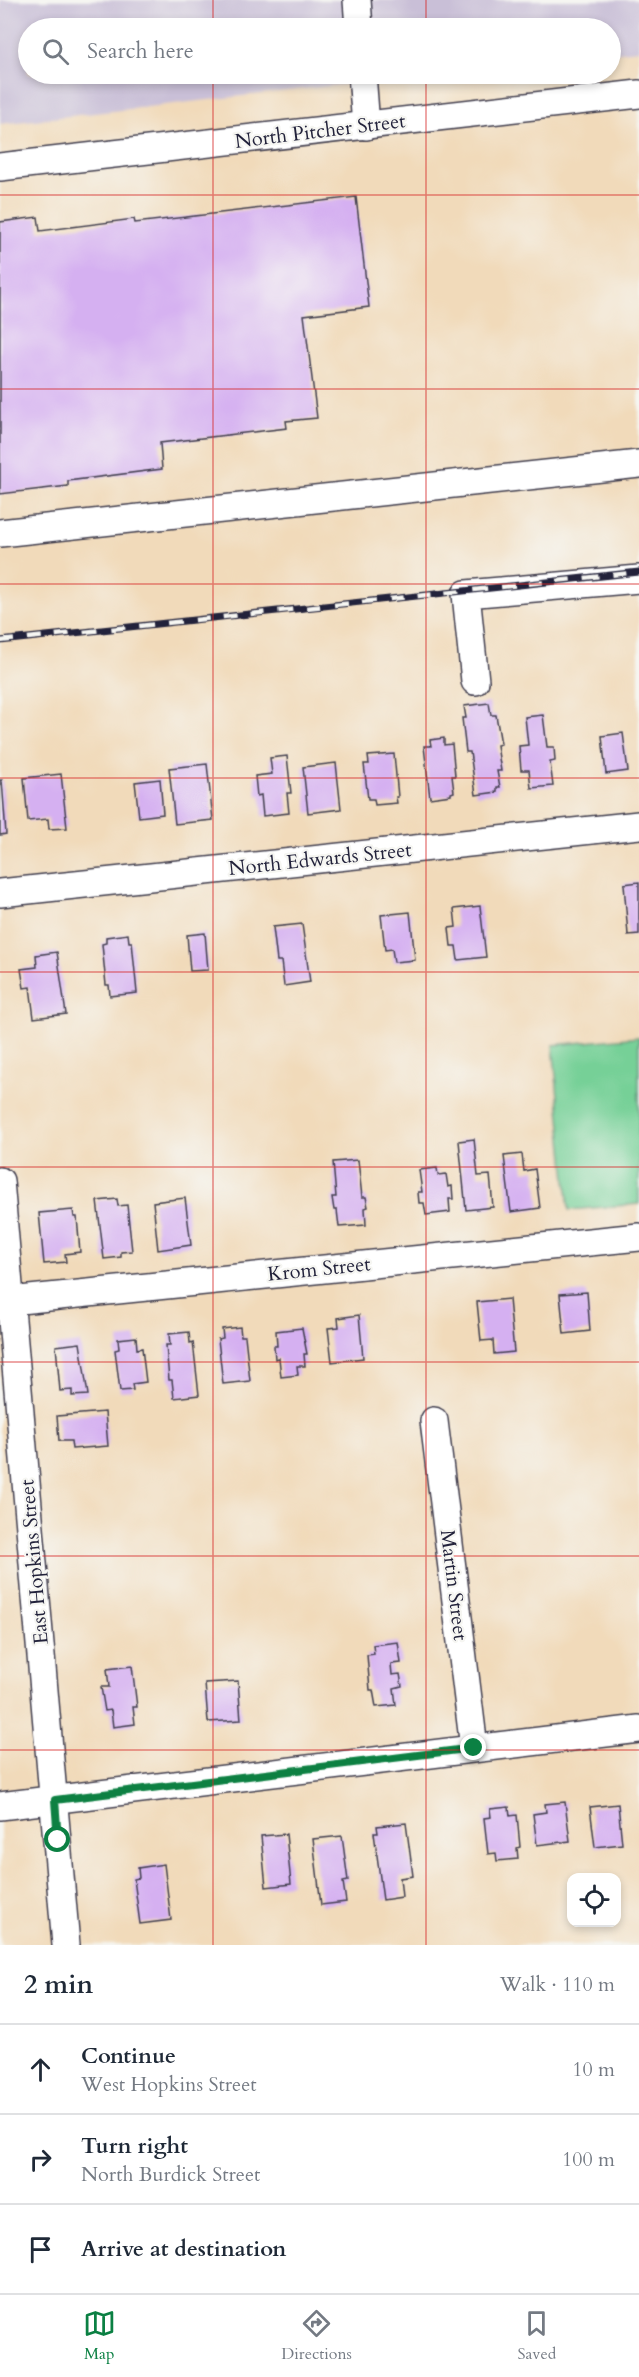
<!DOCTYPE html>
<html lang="en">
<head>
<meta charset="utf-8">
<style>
  body { margin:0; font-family:Cardo,serif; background:#f6f6f7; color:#1f2937 }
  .controls { position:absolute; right:18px; bottom:18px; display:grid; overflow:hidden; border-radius:12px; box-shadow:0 3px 9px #0003 }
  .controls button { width:54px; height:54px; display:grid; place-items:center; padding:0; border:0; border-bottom:2px solid #e0e1e3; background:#fff; color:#1f2937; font:30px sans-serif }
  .stop { position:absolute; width:18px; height:18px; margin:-14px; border:4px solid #0b8043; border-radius:50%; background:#fff }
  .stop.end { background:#0b8043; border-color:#fff; box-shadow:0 2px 6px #0008 }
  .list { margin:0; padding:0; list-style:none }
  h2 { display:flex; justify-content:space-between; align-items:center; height:78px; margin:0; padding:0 24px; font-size:26px }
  h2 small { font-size:20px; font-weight:400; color:#747a83 }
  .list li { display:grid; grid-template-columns:39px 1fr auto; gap:18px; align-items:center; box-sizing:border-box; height:90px; padding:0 24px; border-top:2px solid #e0e1e3 }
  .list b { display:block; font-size:22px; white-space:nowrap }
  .list p { margin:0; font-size:20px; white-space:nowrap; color:#747a83 }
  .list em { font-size:20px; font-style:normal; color:#747a83 }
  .icon { flex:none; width:33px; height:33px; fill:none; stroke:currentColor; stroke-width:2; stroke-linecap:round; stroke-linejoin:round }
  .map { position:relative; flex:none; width:639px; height:1945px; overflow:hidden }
  .search { position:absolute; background:#fff; box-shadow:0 3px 9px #0003; left:18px; right:18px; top:18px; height:66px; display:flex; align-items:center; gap:15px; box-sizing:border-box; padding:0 21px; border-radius:33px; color:#747a83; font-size:22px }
  .sheet { height:348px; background:#fff }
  nav { display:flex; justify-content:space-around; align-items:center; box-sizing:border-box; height:84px; border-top:2px solid #e0e1e3; background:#fff; font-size:16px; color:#747a83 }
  nav a { display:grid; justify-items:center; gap:3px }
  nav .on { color:#0b8043 }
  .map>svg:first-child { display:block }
</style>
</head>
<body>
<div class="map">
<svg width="639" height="1945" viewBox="0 0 639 1945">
  <rect width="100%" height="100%" fill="#f6f6f2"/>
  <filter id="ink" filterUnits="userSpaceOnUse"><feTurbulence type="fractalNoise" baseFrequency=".0167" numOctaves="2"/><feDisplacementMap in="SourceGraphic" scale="12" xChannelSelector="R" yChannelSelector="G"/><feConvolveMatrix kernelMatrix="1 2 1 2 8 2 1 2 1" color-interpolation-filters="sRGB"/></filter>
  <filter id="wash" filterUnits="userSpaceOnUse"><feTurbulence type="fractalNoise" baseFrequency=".008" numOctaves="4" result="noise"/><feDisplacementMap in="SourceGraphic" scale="24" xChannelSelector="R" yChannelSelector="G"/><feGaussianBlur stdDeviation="1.35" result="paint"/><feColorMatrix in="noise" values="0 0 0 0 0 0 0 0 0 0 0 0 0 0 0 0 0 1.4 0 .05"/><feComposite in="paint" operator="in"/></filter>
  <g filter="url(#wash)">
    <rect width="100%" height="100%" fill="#f1daba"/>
    <path fill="#c9bfd7" d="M0,0H639V50L611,53L610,28H28V74H433L0,124Z"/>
    <path fill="#76d097" stroke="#4c7969" stroke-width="1.5" d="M639,1037V1204L569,1210L553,1045Z"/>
    <g id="blocks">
      <g fill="#d5b0f1">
        <path d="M356,197L369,307L304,315L317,418L286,421L287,428L160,443L162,469L68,481V486L0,494V222L38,217L40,231L134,219L135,223Z"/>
        <path d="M489,703L491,715H496L501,744L497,745L501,771H497L500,787H497V792L476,795L470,752H466L462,718H466L464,706Z"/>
        <path d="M543,715L547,747H554L555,761L550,762L553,786L531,788L529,770H521L519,746L528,745L525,717Z"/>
        <path d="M623,733L628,771L606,774L602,736Z"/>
        <path d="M444,738V745L452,744L455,776H452L454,792L451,793V795L430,798L424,746H431L430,740Z"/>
        <path d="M394,754L398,797H396L397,803L375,805L374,799H368L364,764H369L368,756Z"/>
        <path d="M287,756L291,793H287L289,813L263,816L261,795L257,796L255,776L272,774L270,758Z"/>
        <path d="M336,763L341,809L308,813L303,767Z"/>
        <path d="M207,764L213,820L175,824L169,768Z"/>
        <path d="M61,774L67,828L49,829L48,819L28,821L24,778Z"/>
        <path d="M160,779L163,814L139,817L135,782Z"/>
        <path d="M0,780H2L6,834L0,835Z"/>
        <path d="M639,882V934L628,935L624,884Z"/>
        <path d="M480,906L486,957L458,960L456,946H451L449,928L456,927L454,909Z"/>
        <path d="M410,912L415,960L394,962L392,949L385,950L381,915Z"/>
        <path d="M302,924L310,982L284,986L281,961H277L273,927Z"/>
        <path d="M205,933L208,970L190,971L187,935Z"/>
        <path d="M128,934L129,942H132L137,993L110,996L109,985H106L102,944L106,943V937Z"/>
        <path d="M57,952L66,1014L34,1018L30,987L24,988L21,969L37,967L36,955Z"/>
        <path d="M474,1139L478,1176L490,1175L493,1207L466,1210L459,1141Z"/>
        <path d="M522,1154L524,1171L535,1169L540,1208L511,1212L504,1156Z"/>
        <path d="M358,1160L362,1197H366L368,1207L365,1208L366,1225L339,1227L337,1210H334L332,1197H336L333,1162Z"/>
        <path d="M437,1168L438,1175L446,1174L448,1187L452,1186L453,1199H449L450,1212L426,1215L424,1203H419L418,1192H422L419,1170Z"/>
        <path d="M185,1198L191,1245L158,1250L153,1202Z"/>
        <path d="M117,1199L118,1206L127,1205L132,1251L121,1252V1257L104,1259L97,1201Z"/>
        <path d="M73,1210L74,1217H77L80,1252L65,1254L66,1262L44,1264L39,1213Z"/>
        <path d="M587,1292L590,1331L564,1334L560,1294Z"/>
        <path d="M509,1299L514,1352L494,1354L493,1340L481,1341L477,1302Z"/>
        <path d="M359,1315L363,1358L332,1362L328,1328L339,1327L338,1318Z"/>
        <path d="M240,1327L241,1336H245L250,1381L223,1384L218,1339L223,1338L222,1329Z"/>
        <path d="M302,1328L307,1354H304L305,1366H297L298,1375L281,1377L279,1358L275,1359L274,1346H277L276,1331Z"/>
        <path d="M189,1332L190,1343L193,1342L199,1395L174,1398L172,1380H169L166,1345H170L169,1334Z"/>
        <path d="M136,1337L137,1349L142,1348L146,1382L132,1384L133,1390L120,1391L115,1350L119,1349L118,1339Z"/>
        <path d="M80,1343L88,1395L72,1396V1390L60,1391L56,1346Z"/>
        <path d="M105,1412L108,1446L72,1449L71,1441H59L57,1416Z"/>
        <path d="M398,1642L401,1663L391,1664L392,1675L400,1674L402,1686L394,1688L396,1705L376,1707L373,1690H370L367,1655L374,1654L373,1645Z"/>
        <path d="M132,1666L137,1707H133L135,1724L113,1727L111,1710L105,1711L101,1687H109L107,1669Z"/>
        <path d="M238,1681L241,1720L208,1722L205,1683Z"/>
        <path d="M565,1802L570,1841L537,1845L533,1814L546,1812L545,1804Z"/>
        <path d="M618,1804L622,1844L595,1847L590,1807Z"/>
        <path d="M509,1807L510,1816L517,1815L520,1847L517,1848L518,1859L497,1861L496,1853L488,1854L484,1818L491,1817L490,1809Z"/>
        <path d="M406,1823L413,1876L400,1878L402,1897L383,1900L374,1833H378L377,1826Z"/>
        <path d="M286,1834L291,1884L266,1887L261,1836Z"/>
        <path d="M342,1836L348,1881L343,1882L346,1902L321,1905L313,1839Z"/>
        <path d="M164,1864L171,1920L140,1924L134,1879L139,1878L138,1868Z"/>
      </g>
    </g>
  </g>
  <g filter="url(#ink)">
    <use href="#blocks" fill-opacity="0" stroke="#413e4e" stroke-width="1.5"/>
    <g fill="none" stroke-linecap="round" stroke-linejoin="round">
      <defs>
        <g id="minor">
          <path d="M357,0L359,28"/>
          <path d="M362,74L366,126"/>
          <path d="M0,167L639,94"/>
          <path d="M0,533L639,464"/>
          <path d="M475,681L466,594L639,579"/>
          <path d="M0,893L639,825"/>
          <path d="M0,1181L66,1945"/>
          <path d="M0,1302L639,1237"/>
          <path d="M434,1421L474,1748"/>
          <path d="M0,1806L639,1729"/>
        </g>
      </defs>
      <use href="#minor" stroke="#413e4e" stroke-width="30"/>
      <use href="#minor" stroke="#fff" stroke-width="27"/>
      <defs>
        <path id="rail" d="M0,641L639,572"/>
      </defs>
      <use href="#rail" stroke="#22223b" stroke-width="7"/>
      <use href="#rail" stroke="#f6f6f2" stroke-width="4.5" stroke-dasharray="14" stroke-linecap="butt"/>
    </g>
  </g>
  <g fill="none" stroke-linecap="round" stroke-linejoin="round" filter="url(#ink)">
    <path stroke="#0b8043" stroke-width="8" d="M58,1840L55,1800L474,1748"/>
  </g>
  <path fill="none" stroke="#d62828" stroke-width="1.5" stroke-opacity="0.55" d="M213,0V28M426,0V28M213,74V1945M426,74V1945M0,195H639M0,389H639M0,584H639M0,778H639M0,972H639M0,1167H639M0,1362H639M0,1556H639M0,1750H639"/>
  <g text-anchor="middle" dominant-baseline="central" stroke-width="4.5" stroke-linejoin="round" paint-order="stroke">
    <g font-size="20" fill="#22223b" stroke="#f6f6f2">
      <text transform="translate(320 131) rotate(-7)">North Pitcher Street</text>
      <text transform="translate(320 859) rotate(-6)">North Edwards Street</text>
      <text transform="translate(319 1269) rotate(-6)">Krom Street</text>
      <text transform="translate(34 1562) rotate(-95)">East Hopkins Street</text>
      <text transform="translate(454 1585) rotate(83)">Martin Street</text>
    </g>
  </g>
</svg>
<div class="controls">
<button><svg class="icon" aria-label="locate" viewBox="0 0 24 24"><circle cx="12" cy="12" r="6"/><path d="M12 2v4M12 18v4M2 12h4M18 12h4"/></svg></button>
</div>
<div class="stop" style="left:58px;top:1840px"></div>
<div class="stop end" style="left:474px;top:1748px"></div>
<div class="search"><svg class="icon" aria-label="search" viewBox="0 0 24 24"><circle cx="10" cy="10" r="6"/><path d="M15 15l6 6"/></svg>Search here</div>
</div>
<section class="sheet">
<h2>2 min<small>Walk · 110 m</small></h2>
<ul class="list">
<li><svg class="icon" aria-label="ahead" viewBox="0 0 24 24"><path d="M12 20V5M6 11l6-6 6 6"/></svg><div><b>Continue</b><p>West Hopkins Street</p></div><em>10 m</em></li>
<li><svg class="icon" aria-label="right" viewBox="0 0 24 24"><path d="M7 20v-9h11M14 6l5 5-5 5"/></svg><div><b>Turn right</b><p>North Burdick Street</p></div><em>100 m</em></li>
<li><svg class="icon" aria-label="arrive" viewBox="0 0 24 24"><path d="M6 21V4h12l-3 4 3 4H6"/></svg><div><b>Arrive at destination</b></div></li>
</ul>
</section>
<nav>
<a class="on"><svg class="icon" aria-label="map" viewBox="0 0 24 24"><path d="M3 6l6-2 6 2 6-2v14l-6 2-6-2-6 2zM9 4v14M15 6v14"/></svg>Map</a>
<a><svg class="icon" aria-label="directions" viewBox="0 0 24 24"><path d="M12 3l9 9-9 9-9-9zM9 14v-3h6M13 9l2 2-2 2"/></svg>Directions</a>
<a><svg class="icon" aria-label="saved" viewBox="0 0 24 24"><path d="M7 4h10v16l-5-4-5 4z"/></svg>Saved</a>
</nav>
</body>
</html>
